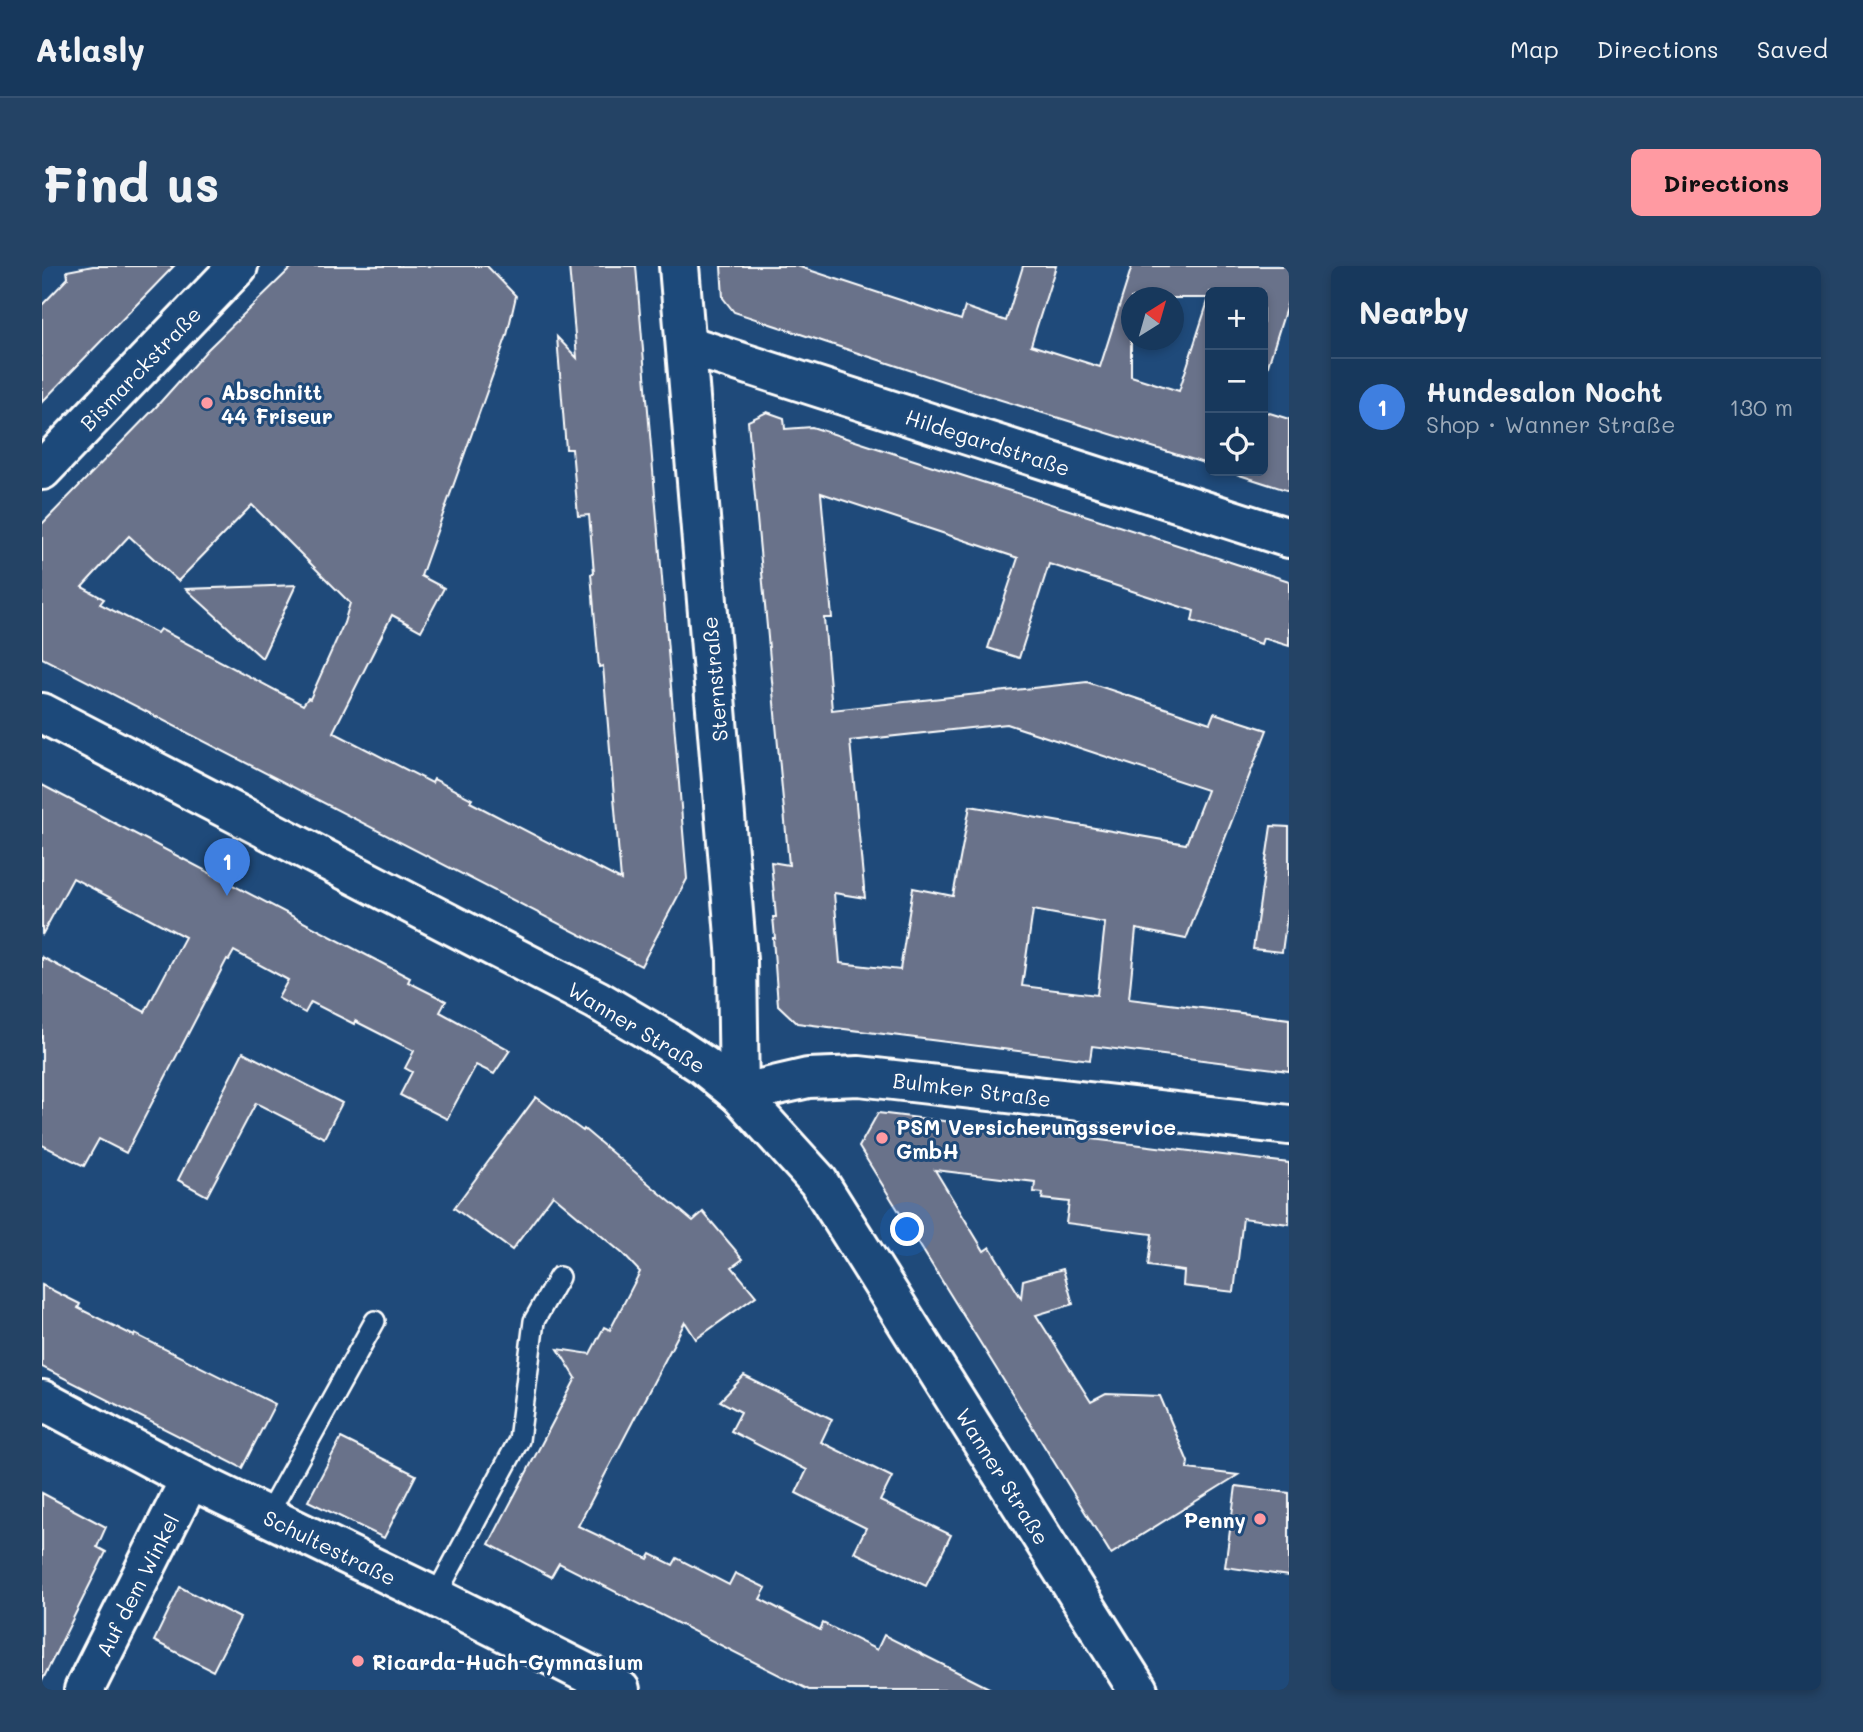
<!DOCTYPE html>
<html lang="en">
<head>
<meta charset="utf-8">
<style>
  body { margin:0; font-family:Mali,sans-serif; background:#244365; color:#f1f3f6 }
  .controls { position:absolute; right:21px; top:21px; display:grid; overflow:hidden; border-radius:10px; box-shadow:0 4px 10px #0003 }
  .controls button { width:63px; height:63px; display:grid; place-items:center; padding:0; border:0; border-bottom:2px solid #365272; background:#17385c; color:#f1f3f6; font:35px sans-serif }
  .compass { position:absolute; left:1079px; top:21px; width:63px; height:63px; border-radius:50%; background:#17385c; box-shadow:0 4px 10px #0003; rotate:37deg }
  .you { position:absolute; left:866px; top:964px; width:24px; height:24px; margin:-18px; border:5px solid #fff; border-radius:50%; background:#1a73e8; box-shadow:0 0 0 10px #1a73e833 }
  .badge { display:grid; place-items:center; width:46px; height:46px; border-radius:50%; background:#ff9aa2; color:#fff; font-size:23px; font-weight:700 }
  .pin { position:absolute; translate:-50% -58px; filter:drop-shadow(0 2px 4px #0008) }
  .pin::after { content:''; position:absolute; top:37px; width:24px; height:21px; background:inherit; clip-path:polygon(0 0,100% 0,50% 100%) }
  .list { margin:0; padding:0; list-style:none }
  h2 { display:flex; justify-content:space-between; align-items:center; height:91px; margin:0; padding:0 28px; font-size:30px }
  h2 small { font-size:23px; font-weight:400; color:#9eacbb }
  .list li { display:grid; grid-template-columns:46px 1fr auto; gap:21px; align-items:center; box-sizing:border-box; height:98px; padding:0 28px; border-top:2px solid #365272 }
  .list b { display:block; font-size:26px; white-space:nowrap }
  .list p { margin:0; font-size:23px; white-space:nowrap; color:#9eacbb }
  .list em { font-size:23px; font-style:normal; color:#9eacbb }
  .icon { flex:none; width:38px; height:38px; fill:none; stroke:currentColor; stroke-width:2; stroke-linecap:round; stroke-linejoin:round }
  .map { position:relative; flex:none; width:1247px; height:1424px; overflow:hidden; border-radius:10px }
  header { display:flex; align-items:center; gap:42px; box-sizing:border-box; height:98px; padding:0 35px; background:#17385c; border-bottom:2px solid #365272 }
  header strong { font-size:33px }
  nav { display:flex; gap:38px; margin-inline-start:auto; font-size:24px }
  .intro { display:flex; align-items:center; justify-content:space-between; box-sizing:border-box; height:168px; padding:0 42px }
  h1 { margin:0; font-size:49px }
  .button { padding:18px 32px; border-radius:10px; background:#ff9aa2; color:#111; font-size:24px; font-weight:700 }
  main { display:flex; gap:42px; padding:0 42px }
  aside { flex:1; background:#17385c; border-radius:10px; box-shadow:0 4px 10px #0003 }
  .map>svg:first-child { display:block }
</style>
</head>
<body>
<header>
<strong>Atlasly</strong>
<nav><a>Map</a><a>Directions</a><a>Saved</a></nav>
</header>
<div class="intro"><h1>Find us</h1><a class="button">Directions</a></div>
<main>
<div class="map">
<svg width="1247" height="1424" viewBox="0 0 1247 1424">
  <rect width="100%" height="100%" fill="#1f4a7a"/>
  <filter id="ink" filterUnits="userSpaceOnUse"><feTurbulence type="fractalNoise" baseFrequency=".0143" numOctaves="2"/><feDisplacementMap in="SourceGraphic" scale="14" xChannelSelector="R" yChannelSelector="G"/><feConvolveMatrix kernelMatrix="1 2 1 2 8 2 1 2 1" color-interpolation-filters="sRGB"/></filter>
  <g filter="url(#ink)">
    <g fill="#69728a" stroke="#fff" stroke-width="2" fill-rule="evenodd">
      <path d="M51,0H132L0,136V39L26,12L25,5Z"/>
      <path d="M251,0H445L474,30L465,69L379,310L402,322L379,365L350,349L291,466L390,517L392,513L430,533L428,536L579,614L561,400L557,401L549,308L552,307L547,249L536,250L530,183H524L515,71L535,92L527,0H594L645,613L599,700L0,392V258L113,142L166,83ZM210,239L308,337L302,357L268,433L266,432L261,439L118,363L115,367L58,338L62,333L40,321L87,270L136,315Z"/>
      <path d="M679,0H755L919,54L923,41L964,55L981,0H1014L989,79L1058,101L1090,0H1247V32L1221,116V26H1168V199L943,129L692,46L681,32ZM1089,32H1167L1137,125L1089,110Z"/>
      <path d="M1221,145L1247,153V225L1185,205H1221Z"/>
      <path d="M725,146L742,152L743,163L770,161L1247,315V380L1221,372L1219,378L1150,355L1152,345L1007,298L977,392L946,382L976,292L779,227L790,352H782L790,444L1045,416L1168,457L1172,447L1225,464L1144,673L1094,663L1087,733L1247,753V805L1050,780L1048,794L755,757L736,739L731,672H733L731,651H734L729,596L747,599L706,155ZM965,458L1165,524L1144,578L928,540L911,630L871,622L858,704L798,697L792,627L823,632L808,475ZM991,644L1063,657L1055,729L980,720Z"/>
      <path d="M254,319L220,392L144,323L229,320Z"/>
      <path d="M0,519L368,712L366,716L404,735L398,746L468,784L452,808L434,799L405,853L358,829L370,806L363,802L372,785L313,755L312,758L269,736L263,747L236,732L246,714L192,685L187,694L185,693L84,887L57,873L42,900L0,879V691L103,746L143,671L31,612L0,669Z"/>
      <path d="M1229,560L1247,561V635L1240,686L1211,683Z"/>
      <path d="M201,786L300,837L282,872L214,837L165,930L136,914Z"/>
      <path d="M494,831L541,865L542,863L651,955L661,946L701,993L690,1001L714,1030L654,1073L643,1056L536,1260L606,1293L609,1288L631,1299L635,1292L687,1319L693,1307L724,1322L718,1333L778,1364L781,1357L835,1384L842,1369L951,1424H767L517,1297L509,1311L447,1278L534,1112L516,1083L548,1088L562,1061L568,1064L598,1006L581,988L511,929L470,984L412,942Z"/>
      <path d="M836,847L1247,897V958L1201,952L1192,1026L1141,1020L1142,1005L1106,1000L1110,968L1024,957L1027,936L1000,933L1001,927L992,926L993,916L893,904L942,985L948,981L979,1032L981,1014L1021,1003L1031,1038L994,1049L1049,1136L1064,1128L1118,1130L1146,1196L1145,1203L1196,1209L1069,1288L817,881Z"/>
      <path d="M0,1019L38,1038L36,1042L92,1070L93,1068L233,1138L200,1202L0,1101Z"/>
      <path d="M702,1110L790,1153L779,1176L850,1211L838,1235L909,1269L884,1320L812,1286L824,1262L754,1227L765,1204L689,1165L699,1146L678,1135Z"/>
      <path d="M299,1172L374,1209L342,1272L266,1235Z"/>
      <path d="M1194,1220L1247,1227V1310L1183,1301Z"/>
      <path d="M0,1227L64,1261L55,1281L64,1286L0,1415Z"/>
      <path d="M138,1321L198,1352L171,1405L112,1375Z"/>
    </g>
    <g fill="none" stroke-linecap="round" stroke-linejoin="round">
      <defs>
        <g id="service">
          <path d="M225,1250L333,1055"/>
          <path d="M393,1331L477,1174L492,1055L517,1011"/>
        </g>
        <g id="minor">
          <path d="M637,0L695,694L697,828"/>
          <path d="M645,79L1247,272"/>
          <path d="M0,447L555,734L623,774L661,799L697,828L776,915L1096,1424"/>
          <path d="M697,828L766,812L817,810L1247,859"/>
          <path d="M0,1134L148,1213L393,1331L578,1424"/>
          <path d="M42,1424L148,1213"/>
        </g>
        <path id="tertiary" d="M0,204L196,0"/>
      </defs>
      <use href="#service" stroke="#fff" stroke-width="24"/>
      <use href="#minor" stroke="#fff" stroke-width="44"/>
      <use href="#tertiary" stroke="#fff" stroke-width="44"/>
      <use href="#service" stroke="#1f4a7a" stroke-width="19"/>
      <use href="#minor" stroke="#1f4a7a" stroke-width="38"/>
      <use href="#tertiary" stroke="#1f4a7a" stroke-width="38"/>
    </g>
  </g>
  <g fill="#ff9aa2" stroke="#1f4a7a" stroke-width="2.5">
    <circle cx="165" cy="137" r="7"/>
    <circle cx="840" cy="872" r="7"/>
    <circle cx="1218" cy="1253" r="7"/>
    <circle cx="316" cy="1395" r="7"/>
  </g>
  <g text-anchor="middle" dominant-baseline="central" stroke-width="6" stroke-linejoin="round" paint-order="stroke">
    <g font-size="21" fill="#fff" stroke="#1f4a7a">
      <text transform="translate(98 102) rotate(-46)">Bismarckstraße</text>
      <text transform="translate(946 176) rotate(18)">Hildegardstraße</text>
      <text transform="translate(672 413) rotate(-95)">Sternstraße</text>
      <text transform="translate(595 761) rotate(31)">Wanner Straße</text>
      <text transform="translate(930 823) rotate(7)">Bulmker Straße</text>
      <text transform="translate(961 1210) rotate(58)">Wanner Straße</text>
      <text transform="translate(288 1281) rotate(26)">Schultestraße</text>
      <text transform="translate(95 1319) rotate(-63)">Auf dem Winkel</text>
    </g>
    <g font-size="21" font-weight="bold" fill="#fff" stroke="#1f4a7a" text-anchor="start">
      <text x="179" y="125">Abschnitt<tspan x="179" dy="24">44 Friseur</tspan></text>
      <text x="854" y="860">PSM Versicherungsservice<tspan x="854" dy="24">GmbH</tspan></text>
      <text x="1204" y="1253" text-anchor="end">Penny</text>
      <text x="330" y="1395">Ricarda-Huch-Gymnasium</text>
    </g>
  </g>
</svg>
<div class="controls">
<button>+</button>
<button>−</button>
<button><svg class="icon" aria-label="locate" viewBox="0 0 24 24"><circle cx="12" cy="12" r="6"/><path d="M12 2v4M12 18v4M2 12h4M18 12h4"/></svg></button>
</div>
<svg class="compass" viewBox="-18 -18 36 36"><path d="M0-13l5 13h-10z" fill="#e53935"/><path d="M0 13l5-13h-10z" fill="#9eacbb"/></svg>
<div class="you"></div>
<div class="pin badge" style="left:185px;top:630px;background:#3f7fe0">1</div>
</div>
<aside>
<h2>Nearby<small></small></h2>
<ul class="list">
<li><span class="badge" style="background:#3f7fe0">1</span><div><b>Hundesalon Nocht</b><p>Shop · Wanner Straße</p></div><em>130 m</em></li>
</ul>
</aside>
</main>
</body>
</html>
